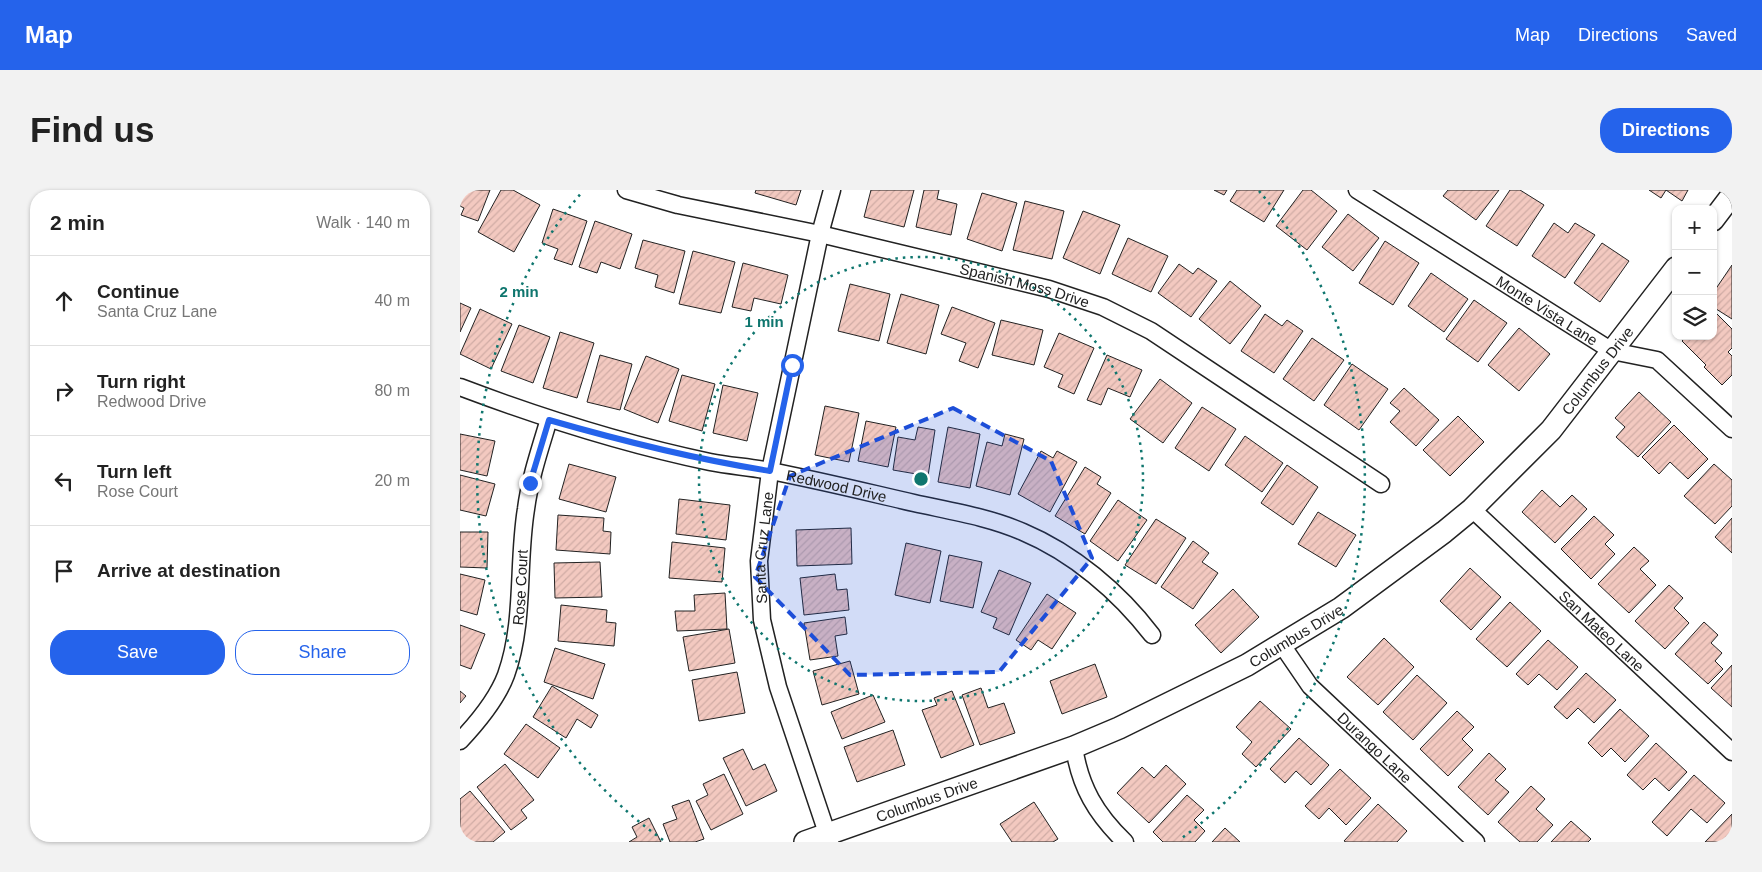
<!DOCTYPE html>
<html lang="en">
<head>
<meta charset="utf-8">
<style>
  body { margin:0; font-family:Arial,sans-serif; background:#f2f2f2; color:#222 }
  .controls { position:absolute; right:15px; top:15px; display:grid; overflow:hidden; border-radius:10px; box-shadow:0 1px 4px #0004 }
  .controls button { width:45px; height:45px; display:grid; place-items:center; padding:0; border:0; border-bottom:1px solid #e0e0e0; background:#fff; color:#222; font:25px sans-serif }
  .stop { position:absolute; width:15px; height:15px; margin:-11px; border:4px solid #2563eb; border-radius:50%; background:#fff }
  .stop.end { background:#2563eb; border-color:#fff; box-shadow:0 1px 5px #0008 }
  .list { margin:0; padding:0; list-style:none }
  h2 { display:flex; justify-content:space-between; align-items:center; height:65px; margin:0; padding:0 20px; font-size:21px }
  h2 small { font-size:16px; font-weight:400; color:#767676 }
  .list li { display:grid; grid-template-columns:32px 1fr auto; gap:15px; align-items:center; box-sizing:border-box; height:90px; padding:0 20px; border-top:1px solid #e0e0e0 }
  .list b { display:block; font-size:19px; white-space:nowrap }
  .list p { margin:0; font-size:16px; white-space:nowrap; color:#767676 }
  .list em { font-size:16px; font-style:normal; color:#767676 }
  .actions { display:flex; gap:10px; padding:15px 20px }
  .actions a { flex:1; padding:11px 0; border:1px solid #2563eb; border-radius:20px; text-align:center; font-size:18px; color:#2563eb }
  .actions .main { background:#2563eb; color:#fff }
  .icon { flex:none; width:28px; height:28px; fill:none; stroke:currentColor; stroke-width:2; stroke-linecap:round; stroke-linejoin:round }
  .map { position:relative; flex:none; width:1272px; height:652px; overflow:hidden; border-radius:20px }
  header { display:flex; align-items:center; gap:30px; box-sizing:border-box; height:70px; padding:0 25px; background:#2563eb; color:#fff }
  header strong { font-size:24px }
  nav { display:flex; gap:28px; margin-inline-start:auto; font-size:18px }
  .intro { display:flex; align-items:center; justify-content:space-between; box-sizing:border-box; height:120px; padding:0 30px }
  h1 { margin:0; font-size:35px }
  .button { padding:12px 22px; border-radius:20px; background:#2563eb; color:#fff; font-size:18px; font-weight:700 }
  main { display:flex; gap:30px; padding:0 30px }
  aside { flex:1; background:#fff; border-radius:20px; box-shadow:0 1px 4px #0004 }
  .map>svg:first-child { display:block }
</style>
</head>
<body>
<header>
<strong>Map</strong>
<nav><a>Map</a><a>Directions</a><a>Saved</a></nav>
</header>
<div class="intro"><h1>Find us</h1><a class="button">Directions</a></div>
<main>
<aside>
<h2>2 min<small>Walk · 140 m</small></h2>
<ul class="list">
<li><svg class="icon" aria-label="ahead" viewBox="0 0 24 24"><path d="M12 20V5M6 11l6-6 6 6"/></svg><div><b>Continue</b><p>Santa Cruz Lane</p></div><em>40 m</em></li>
<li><svg class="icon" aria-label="right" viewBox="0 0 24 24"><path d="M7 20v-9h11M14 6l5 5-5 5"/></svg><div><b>Turn right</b><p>Redwood Drive</p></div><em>80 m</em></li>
<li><svg class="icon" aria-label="left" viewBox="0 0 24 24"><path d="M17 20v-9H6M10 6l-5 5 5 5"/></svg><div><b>Turn left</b><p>Rose Court</p></div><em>20 m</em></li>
<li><svg class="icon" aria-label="arrive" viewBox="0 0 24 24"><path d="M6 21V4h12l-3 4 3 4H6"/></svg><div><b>Arrive at destination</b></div></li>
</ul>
<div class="actions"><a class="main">Save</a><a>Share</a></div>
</aside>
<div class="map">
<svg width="1272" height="652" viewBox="0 0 1272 652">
  <defs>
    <pattern id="building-hatch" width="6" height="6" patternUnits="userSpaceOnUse" patternTransform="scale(1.25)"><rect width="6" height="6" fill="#f3c9c0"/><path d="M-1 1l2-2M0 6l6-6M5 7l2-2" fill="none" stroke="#d0aca5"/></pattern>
  </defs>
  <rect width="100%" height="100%" fill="#fff"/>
  <g fill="url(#building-hatch)" stroke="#222">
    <path d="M0,0H30L18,31L1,25L4,18L0,16Z"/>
    <path d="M41,0H53L80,15L54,62L18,42Z"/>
    <path d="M296,0H341L336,15L295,3Z"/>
    <path d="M411,0H454L444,37L404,27Z"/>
    <path d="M464,0H479L477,9L497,14L491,45L456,37Z"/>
    <path d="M754,0H767L764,5Z"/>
    <path d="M777,0H824L804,32L770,11Z"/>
    <path d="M843,0H851L877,21L847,60L816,36Z"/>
    <path d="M988,0H1039L1016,30L983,6Z"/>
    <path d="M1050,0H1060L1084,15L1057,56L1026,36Z"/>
    <path d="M1189,0H1228L1222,11L1206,0L1201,8Z"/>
    <path d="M522,3L557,13L542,61L507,49Z"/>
    <path d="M565,11L604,21L592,69L553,60Z"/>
    <path d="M93,19L127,31L112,75L94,69L98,59L82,53Z"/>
    <path d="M623,21L660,35L640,84L603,68Z"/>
    <path d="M888,24L919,48L893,81L862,57Z"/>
    <path d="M135,31L172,44L160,79L141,72L137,83L119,77Z"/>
    <path d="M1094,33L1108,43L1115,33L1135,45L1105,88L1072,66Z"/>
    <path d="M668,48L708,66L691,102L652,84Z"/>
    <path d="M183,50L225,61L214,103L195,97L198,85L175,78Z"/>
    <path d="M925,51L959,73L933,115L899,93Z"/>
    <path d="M1142,53L1169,71L1140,112L1114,93Z"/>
    <path d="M233,61L275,72L261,123L219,114Z"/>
    <path d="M283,73L328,85L321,114L294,108L291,121L272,117Z"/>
    <path d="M719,74L733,84L738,78L757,91L731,127L698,103Z"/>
    <path d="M1272,75V129L1253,117V103Z"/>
    <path d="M971,83L1008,109L984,142L948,116Z"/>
    <path d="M770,91L801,116L770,154L739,129Z"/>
    <path d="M390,94L430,104L419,151L378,141Z"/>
    <path d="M441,104L479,115L466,164L427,153Z"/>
    <path d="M1014,110L1047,133L1018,172L986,149Z"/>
    <path d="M0,113L11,118L0,142Z"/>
    <path d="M492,117L535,133L518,178L499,171L506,153L481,144Z"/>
    <path d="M20,119L52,134L31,179L0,164Z"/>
    <path d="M1253,120L1272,139V158L1268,162L1272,166V185L1262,195L1244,177L1246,175L1222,151L1227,146H1253Z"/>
    <path d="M805,124L822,136L827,130L843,141L814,183L781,161Z"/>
    <path d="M541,130L583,140L574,175L532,165Z"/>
    <path d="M59,135L90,147L73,193L41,181Z"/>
    <path d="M1059,138L1090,164L1059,201L1028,175Z"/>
    <path d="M100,142L134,153L117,208L83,198Z"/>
    <path d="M599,143L634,158L614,204L598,197L603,185L584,177Z"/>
    <path d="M852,148L884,170L854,211L823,189Z"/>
    <path d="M140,165L172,174L160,220L127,212Z"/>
    <path d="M647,165L682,180L670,207L648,198L641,215L627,210Z"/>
    <path d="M186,166L219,179L198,233L164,219Z"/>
    <path d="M892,174L928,199L899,240L864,215Z"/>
    <path d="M222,185L255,194L242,241L209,231Z"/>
    <path d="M700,189L732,213L703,253L670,229Z"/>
    <path d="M263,195L298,203L287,251L253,243Z"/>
    <path d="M944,198L979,230L956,256L930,232L940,221L930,213Z"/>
    <path d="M1179,202L1211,232L1178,267L1156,247L1165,237L1155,228Z"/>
    <path d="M365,216L399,223L389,272L355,265Z"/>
    <path d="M742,217L776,239L749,281L715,258Z"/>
    <path d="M998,226L1024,252L990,286L963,260Z"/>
    <path d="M406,231L436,237L428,277L398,271Z"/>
    <path d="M1214,235L1248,269L1228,289L1210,272L1199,284L1182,267Z"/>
    <path d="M458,237L475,240L468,286L433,280L438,247L455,250Z"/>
    <path d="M488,237L520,244L510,298L478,292Z"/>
    <path d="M0,244L35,251L27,286L0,280Z"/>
    <path d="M545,244L564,249L550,305L516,296L527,252L542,256Z"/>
    <path d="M785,246L823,273L802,302L765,275Z"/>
    <path d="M581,261L593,268L597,261L617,272L590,322L558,304Z"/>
    <path d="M109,274L156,287L146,322L99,309Z"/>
    <path d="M1254,274L1272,290V316L1255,334L1224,306Z"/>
    <path d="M827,275L858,297L833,335L801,313Z"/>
    <path d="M625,277L641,287L637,294L651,303L625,344L595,326Z"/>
    <path d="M0,285L35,294L26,326L0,320Z"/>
    <path d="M1082,300L1100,317L1112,305L1127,319L1095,353L1062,322Z"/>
    <path d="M219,309L270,315L266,350L216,344Z"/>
    <path d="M658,310L687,330L658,371L630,351Z"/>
    <path d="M858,322L896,345L876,377L838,354Z"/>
    <path d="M98,325L144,328L143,341L151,342L150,364L96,360Z"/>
    <path d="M1134,326L1154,345L1145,354L1155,364L1131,389L1101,359Z"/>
    <path d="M1272,328V363L1255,347Z"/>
    <path d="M696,329L726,348L696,394L665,375Z"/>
    <path d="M391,338L392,374L337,376L336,340Z"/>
    <path d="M0,342H28L27,378L0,377Z"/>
    <path d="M733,351L749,363L742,372L758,383L733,419L701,397Z"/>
    <path d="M212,352L265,358L262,392L209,388Z"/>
    <path d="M446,353L481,361L470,413L435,405Z"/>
    <path d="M1174,357L1189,371L1180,379L1196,395L1169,423L1138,394Z"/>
    <path d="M489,365L522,372L513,418L480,411Z"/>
    <path d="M140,372L142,407L95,408L94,373Z"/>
    <path d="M1010,378L1041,407L1011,440L980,411Z"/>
    <path d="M539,380L571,393L549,445L533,438L537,428L521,422Z"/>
    <path d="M0,384L25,390L17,425L0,420Z"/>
    <path d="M375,384L377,400L387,399L389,420L344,425L340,388Z"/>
    <path d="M1209,395L1223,408L1214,418L1229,433L1205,459L1175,431Z"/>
    <path d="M773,399L799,427L761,463L735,435Z"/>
    <path d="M265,403L267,439L217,441L215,421H235L234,405Z"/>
    <path d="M587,404L616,423L592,459L578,450L571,460L556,450Z"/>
    <path d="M1050,412L1081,441L1047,477L1016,449Z"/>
    <path d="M101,415L147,420L146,432L156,433L154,456L98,451Z"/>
    <path d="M385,427L387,444L375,446L378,466L350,470L344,433Z"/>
    <path d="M1244,432L1258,445L1251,453L1262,463L1255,471L1263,479L1248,494L1215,464Z"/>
    <path d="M0,435L25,444L11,479L0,475Z"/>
    <path d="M269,439L275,473L229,481L223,447Z"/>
    <path d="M924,448L954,477L918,515L887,487Z"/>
    <path d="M1088,450L1118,477L1097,500L1079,484L1068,495L1056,484Z"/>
    <path d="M95,458L145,474L133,509L84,492Z"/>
    <path d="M390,471L399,504L362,515L353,481Z"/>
    <path d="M635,474L647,507L602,524L590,491Z"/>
    <path d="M1272,475V517L1251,498Z"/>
    <path d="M277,482L285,523L239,531L232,490Z"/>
    <path d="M1126,483L1156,510L1134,533L1118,518L1107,529L1094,517Z"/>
    <path d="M957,485L987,513L953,550L923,522Z"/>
    <path d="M92,496L138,525L131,538L117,529L106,548L73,527Z"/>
    <path d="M521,498L528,518L544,513L555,543L520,555L502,505Z"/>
    <path d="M0,501L6,506L0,513Z"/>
    <path d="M492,501L514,555L481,568L462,520L477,515L474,508Z"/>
    <path d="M413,505L425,532L382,549L371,522Z"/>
    <path d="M800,511L831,539L796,577L782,564L792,552L776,537Z"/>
    <path d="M1160,519L1189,546L1165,572L1151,558L1142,567L1128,553Z"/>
    <path d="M997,521L1014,537L1002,549L1013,560L988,586L960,559Z"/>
    <path d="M66,534L100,558L78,588L44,564Z"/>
    <path d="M433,540L445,575L397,592L384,557Z"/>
    <path d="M839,548L869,575L851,595L836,581L825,593L810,579Z"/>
    <path d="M1196,553L1227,582L1209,601L1195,588L1183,600L1167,585Z"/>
    <path d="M283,559L293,580L305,574L317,601L286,616L263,568Z"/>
    <path d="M1029,563L1046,579L1035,590L1049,602L1028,625L998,597Z"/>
    <path d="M45,574L74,610L61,620L67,628L51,640L17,597Z"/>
    <path d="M706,575L726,594L689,633L657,603L682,577L694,588Z"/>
    <path d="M880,579L911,608L886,635L869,618L859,629L845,616Z"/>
    <path d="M264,584L283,624L251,640L236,611L248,605L243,594Z"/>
    <path d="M1234,585L1265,613L1247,633L1231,619L1207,646L1192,632Z"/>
    <path d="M1071,596L1085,609L1076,619L1093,635L1077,652H1060L1038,632Z"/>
    <path d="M10,601L45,642L33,652H7L0,644V609Z"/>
    <path d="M727,605L744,620L734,630L745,641L735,652H703L693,642Z"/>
    <path d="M229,610L244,649L235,652H210L203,634L217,629L212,616Z"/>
    <path d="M574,612L598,649L593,652H552L540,634Z"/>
    <path d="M918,614L947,641L937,652H886L884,651Z"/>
    <path d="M1272,624V652H1245Z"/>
    <path d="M189,628L201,652H169L177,647L172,637Z"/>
    <path d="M1111,631L1131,649L1128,652H1091Z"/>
    <path d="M765,638L780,652H752Z"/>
  </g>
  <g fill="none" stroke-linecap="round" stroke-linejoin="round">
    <defs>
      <g id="minor">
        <path id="s1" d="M166,0L218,15L360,44L589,99L643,117L691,141L921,294"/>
        <path id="s2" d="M897,0L1152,161L1197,170L1272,239"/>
        <path id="s3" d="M0,197C82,228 164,254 250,272C270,276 290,277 310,281C358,290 406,302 454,313C490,321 529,327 563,342C613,363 659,402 692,445"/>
        <path id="s4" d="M1012,319L1272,562"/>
        <path id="s5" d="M822,455L850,496L1016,652"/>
        <path id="s6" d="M0,551C17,533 37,509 46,485C65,432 57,374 66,319C70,288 80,259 89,229"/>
        <path d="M614,557C620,597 636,624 665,652"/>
        <path id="s7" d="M370,652L318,497L302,430L299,371L310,281L360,44L372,0"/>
      </g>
      <g id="tertiary">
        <path d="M1253,30L1272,5"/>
        <path id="s8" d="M345,652L614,557L659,538L787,475L881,418L984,342L1012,319L1091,240L1216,78"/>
      </g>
    </defs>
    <use href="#minor" stroke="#222" stroke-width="19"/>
    <use href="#tertiary" stroke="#222" stroke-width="24"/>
    <use href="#minor" stroke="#fff" stroke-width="16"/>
    <use href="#tertiary" stroke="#fff" stroke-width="21"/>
  </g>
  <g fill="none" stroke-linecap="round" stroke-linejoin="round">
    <path stroke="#2563eb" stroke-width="6" d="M70,293L89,230C162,251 234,269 310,281L332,175"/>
  </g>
  <path fill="#1d4ed8" fill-opacity="0.2" stroke="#1d4ed8" stroke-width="4" stroke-dasharray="10 6" stroke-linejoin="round" d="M493,218L591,271L632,368L539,482L390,485L295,387L330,286Z"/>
  <g fill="none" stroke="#0f766e" stroke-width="2.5" stroke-dasharray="2.5 5">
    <circle cx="461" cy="289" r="222"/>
    <path d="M203 650A444 444 0 0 1 123 1M799 1A444 444 0 0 1 719 650"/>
  </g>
  <g text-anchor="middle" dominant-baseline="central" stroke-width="4" stroke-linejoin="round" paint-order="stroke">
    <g font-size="15" fill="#222" stroke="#fff">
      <text stroke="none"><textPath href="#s1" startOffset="410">Spanish Moss Drive</textPath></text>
      <text stroke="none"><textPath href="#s2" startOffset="225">Monte Vista Lane</textPath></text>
      <text stroke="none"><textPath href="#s8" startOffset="938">Columbus Drive</textPath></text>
      <text stroke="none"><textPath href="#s3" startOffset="390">Redwood Drive</textPath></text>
      <text stroke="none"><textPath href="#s7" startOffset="305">Santa Cruz Lane</textPath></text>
      <text stroke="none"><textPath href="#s6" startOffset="170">Rose Court</textPath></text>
      <text stroke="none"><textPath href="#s4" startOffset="178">San Mateo Lane</textPath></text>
      <text stroke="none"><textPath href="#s8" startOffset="534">Columbus Drive</textPath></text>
      <text stroke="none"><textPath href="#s5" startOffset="139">Durango Lane</textPath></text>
      <text stroke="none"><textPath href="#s8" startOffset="129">Columbus Drive</textPath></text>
    </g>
  </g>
  <circle cx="461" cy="289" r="8" fill="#0f766e" stroke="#fff" stroke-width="2.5"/>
  <g font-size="15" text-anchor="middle" font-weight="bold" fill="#0f766e" stroke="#fff" stroke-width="4" stroke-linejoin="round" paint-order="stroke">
    <text x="59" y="107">2 min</text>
    <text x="304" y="137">1 min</text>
  </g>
</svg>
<div class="controls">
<button>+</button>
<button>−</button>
<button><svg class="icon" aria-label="layers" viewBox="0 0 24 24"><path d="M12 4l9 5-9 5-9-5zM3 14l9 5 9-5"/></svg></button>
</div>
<div class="stop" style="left:332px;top:175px"></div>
<div class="stop end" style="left:70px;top:293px"></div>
</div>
</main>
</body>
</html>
